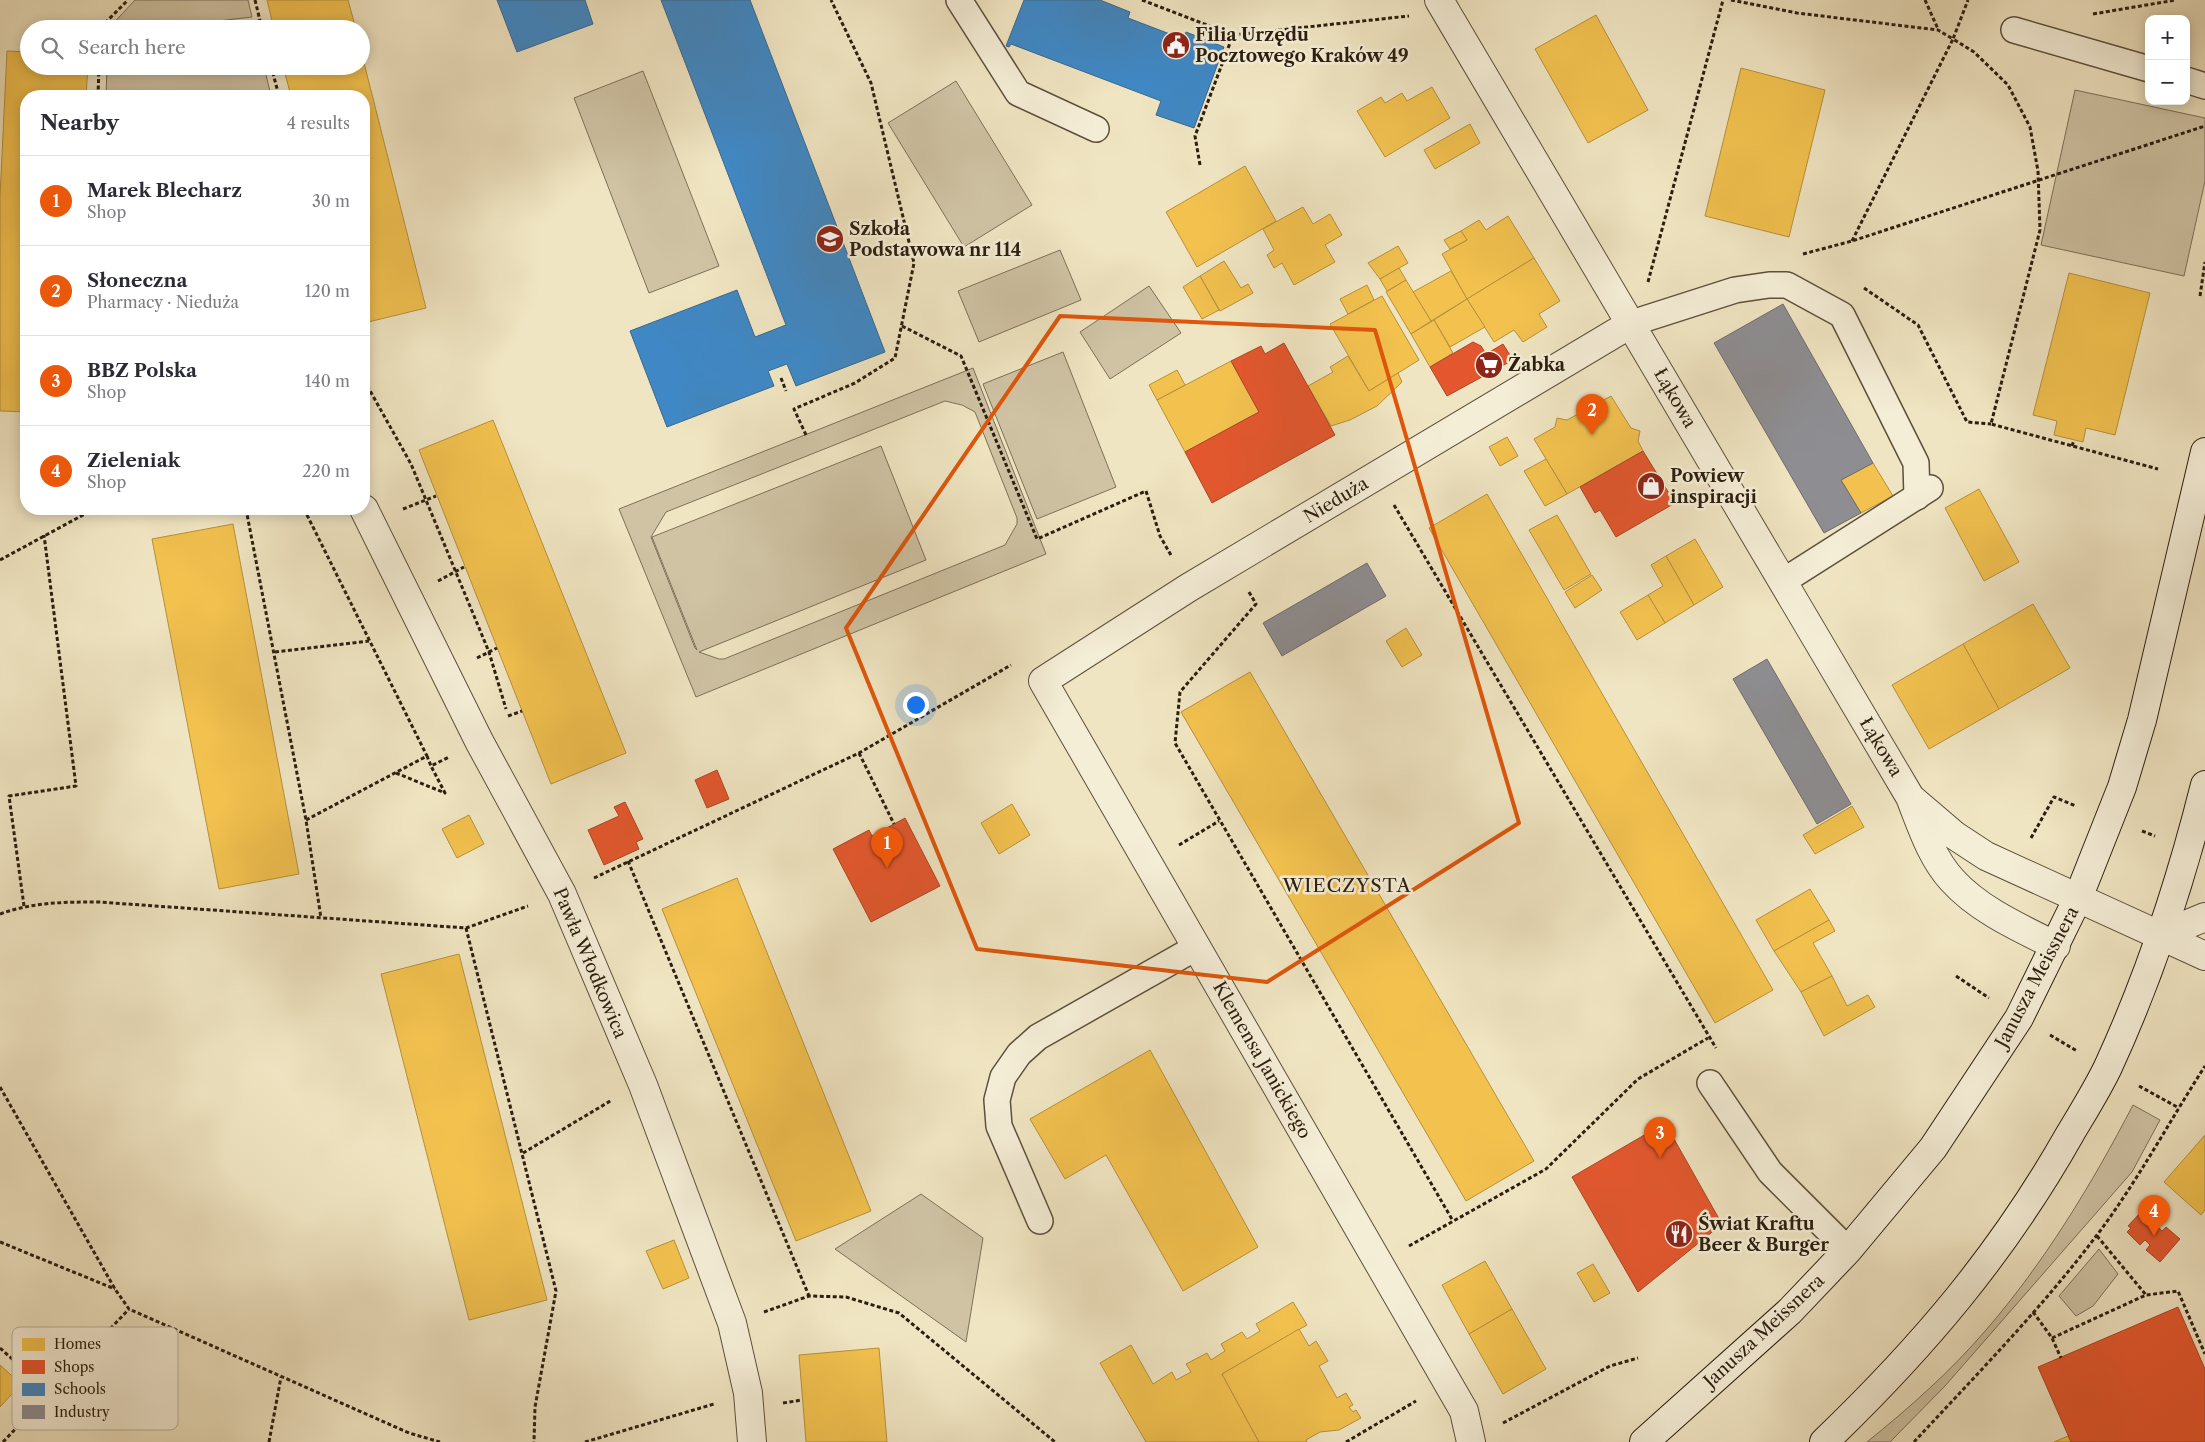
<!DOCTYPE html>
<html lang="en">
<head>
<meta charset="utf-8">
<style>
  body { margin:0; font-family:"Libre Caslon Text",serif; background:#f2f2f3; color:#2b2b33 }
  .controls { position:absolute; right:15px; top:15px; display:grid; overflow:hidden; border-radius:10px; box-shadow:0 2px 12px #0003 }
  .controls button { width:45px; height:45px; display:grid; place-items:center; padding:0; border:0; border-bottom:1px solid #e1e1e2; background:#fff; color:#2b2b33; font:25px sans-serif }
  .you { position:absolute; left:915px; top:704px; width:18px; height:18px; margin:-12px; border:4px solid #fff; border-radius:50%; background:#1a73e8; box-shadow:0 0 0 8px #1a73e833 }
  .badge { display:grid; place-items:center; width:32px; height:32px; border-radius:50%; background:#ea580c; color:#fff; font-size:16px; font-weight:700 }
  .pin { position:absolute; translate:-50% -41px; filter:drop-shadow(0 1px 2px #0008) }
  .pin::after { content:''; position:absolute; top:26px; width:18px; height:15px; background:inherit; clip-path:polygon(0 0,100% 0,50% 100%) }
  .list { margin:0; padding:0; list-style:none }
  h2 { display:flex; justify-content:space-between; align-items:center; height:65px; margin:0; padding:0 20px; font-size:21px }
  h2 small { font-size:16px; font-weight:400; color:#7c7c81 }
  .list li { display:grid; grid-template-columns:32px 1fr auto; gap:15px; align-items:center; box-sizing:border-box; height:90px; padding:0 20px; border-top:1px solid #e1e1e2 }
  .list b { display:block; font-size:19px; white-space:nowrap }
  .list p { margin:0; font-size:16px; white-space:nowrap; color:#7c7c81 }
  .list em { font-size:16px; font-style:normal; color:#7c7c81 }
  .icon { flex:none; width:28px; height:28px; fill:none; stroke:currentColor; stroke-width:2; stroke-linecap:round; stroke-linejoin:round }
  .map { position:relative; flex:none; width:2205px; height:1442px; overflow:hidden }
  .search { position:absolute; background:#fff; box-shadow:0 2px 12px #0003; left:20px; top:20px; width:350px; height:55px; display:flex; align-items:center; gap:12px; box-sizing:border-box; padding:0 18px; border-radius:28px; color:#7c7c81; font-size:19px }
  .panel { position:absolute; background:#fff; box-shadow:0 2px 12px #0003; left:20px; top:90px; width:350px; height:425px; border-radius:20px }
  .map>svg:first-child { display:block }
</style>
</head>
<body>
<div class="map">
<svg width="2205" height="1442" viewBox="0 0 2205 1442">
  <rect width="100%" height="100%" fill="#f0e5c2"/>
  <filter id="stains"><feTurbulence type="fractalNoise" baseFrequency=".004" numOctaves="4"/><feColorMatrix values="0 0 0 0 .2 0 0 0 0 .09 0 0 0 0 .02 0 0 0 .5 -.17"/></filter>
  <radialGradient id="worn" r=".72"><stop offset=".6" stop-color="#630" stop-opacity="0"/><stop offset="1" stop-color="#630" stop-opacity=".3"/></radialGradient>
  <g fill="#cfc3a4" stroke="#7d705a" fill-rule="evenodd">
    <path d="M135,0H248L252,17L151,29H108Z"/>
    <path d="M107,66H264L271,96H106Z"/>
    <path d="M643,71L719,266L649,293L574,98Z"/>
    <path d="M956,81L1032,205L964,247L888,123Z"/>
    <path d="M2075,90L2205,118V181L2184,276L2041,245Z"/>
    <path d="M1060,250L1081,300L979,342L958,291Z"/>
    <path d="M1149,286L1181,333L1110,379L1080,332Z"/>
    <path d="M1063,352L1116,487L1037,519L983,384Z"/>
    <path d="M973,368L1046,554L696,697L619,509ZM945,401L962,405L975,412L1017,518V524L1005,545L724,659H719L699,652L926,560L881,446L652,537L697,650L695,648L651,537L666,512Z"/>
    <path d="M2133,1105L2160,1120L2132,1172L1945,1386L1890,1442H1867C1909,1408 1950,1372 1986,1330C2044,1263 2092,1184 2133,1105Z"/>
    <path d="M921,1194L983,1238L966,1342L835,1249Z"/>
    <path d="M2099,1249L2118,1274L2093,1306L2076,1316L2059,1296Z"/>
  </g>
  <g fill="#f2c14e" stroke="#b6903b">
    <path d="M267,0H348L356,29H274Z"/>
    <path d="M1596,15L1648,110L1588,143L1535,49Z"/>
    <path d="M7,51L29,52V66H88L86,96H26V412L0,411V197Z"/>
    <path d="M361,51L426,308L364,323V96H291L283,66H361Z"/>
    <path d="M1741,68L1825,90L1789,237L1705,216Z"/>
    <path d="M1432,87L1450,118L1385,157L1357,111L1381,97L1385,103L1402,93L1407,101Z"/>
    <path d="M1470,124L1480,143L1435,169L1424,150Z"/>
    <path d="M1245,166L1276,221L1197,267L1166,212Z"/>
    <path d="M1303,207L1313,224L1330,214L1342,235L1325,245L1335,262L1294,285L1282,263L1274,268L1267,255L1274,250L1263,229Z"/>
    <path d="M1508,216L1534,258L1467,299L1442,254L1467,240L1461,231L1479,220L1486,230Z"/>
    <path d="M1461,231L1467,240L1450,249L1444,240Z"/>
    <path d="M1398,246L1408,263L1380,279L1368,263Z"/>
    <path d="M1534,258L1560,301L1539,314L1547,327L1523,342L1514,330L1494,342L1467,299Z"/>
    <path d="M1224,261L1241,288L1248,284L1253,293L1220,311L1200,276Z"/>
    <path d="M1399,268L1406,280L1387,291L1380,279Z"/>
    <path d="M1451,271L1467,299L1431,321L1413,292Z"/>
    <path d="M2069,273L2150,293L2115,435L2086,428L2083,442L2054,435L2057,421L2033,415Z"/>
    <path d="M1200,276L1219,310L1202,319L1183,287Z"/>
    <path d="M1406,280L1431,321L1411,334L1386,292Z"/>
    <path d="M1367,285L1374,300L1348,314L1340,299Z"/>
    <path d="M1382,296L1419,360L1369,391L1330,324Z"/>
    <path d="M1467,299L1485,327L1450,347L1434,320Z"/>
    <path d="M1434,320L1453,353L1430,367L1411,334Z"/>
    <path d="M1348,356L1369,391L1398,373L1402,382L1377,406L1350,420L1331,426L1308,386L1333,372L1330,367Z"/>
    <path d="M1231,361L1259,412L1185,452L1157,400Z"/>
    <path d="M1177,370L1185,385L1157,400L1149,385Z"/>
    <path d="M1611,396L1631,428L1640,431L1638,441L1643,451L1567,494L1534,439L1555,427L1557,418L1567,420Z"/>
    <path d="M493,420L626,753L551,784L419,450Z"/>
    <path d="M1507,437L1518,456L1500,466L1489,447Z"/>
    <path d="M1546,459L1567,494L1545,506L1524,471Z"/>
    <path d="M1873,463L1893,496L1861,513L1841,480Z"/>
    <path d="M1979,489L2019,562L1984,581L1945,508Z"/>
    <path d="M1487,494L1773,990L1715,1023L1429,528Z"/>
    <path d="M1557,515L1591,574L1564,590L1529,530Z"/>
    <path d="M233,524L299,874L219,889L152,539Z"/>
    <path d="M1695,539L1723,587L1694,605L1666,556Z"/>
    <path d="M1666,556L1694,605L1665,623L1648,595L1663,586L1651,565Z"/>
    <path d="M1592,575L1602,590L1575,608L1565,592Z"/>
    <path d="M1648,595L1665,623L1637,640L1620,612Z"/>
    <path d="M2033,604L2070,668L1999,709L1963,644Z"/>
    <path d="M1406,628L1422,655L1402,667L1386,641Z"/>
    <path d="M1963,644L1999,709L1929,749L1892,685Z"/>
    <path d="M1250,672L1534,1161L1466,1201L1181,712Z"/>
    <path d="M1012,804L1030,835L999,854L981,823Z"/>
    <path d="M1852,806L1864,827L1815,854L1803,835Z"/>
    <path d="M469,815L484,844L457,858L442,829Z"/>
    <path d="M737,878L871,1211L796,1241L662,909Z"/>
    <path d="M1810,889L1829,920L1774,951L1756,920Z"/>
    <path d="M1829,920L1835,931L1813,943L1832,976L1801,992L1774,951Z"/>
    <path d="M459,954L547,1300L469,1320L381,974Z"/>
    <path d="M1832,976L1847,1006L1868,995L1875,1007L1824,1036L1801,992Z"/>
    <path d="M1150,1050L1258,1247L1183,1291L1106,1155L1065,1179L1030,1119Z"/>
    <path d="M2205,1135V1210L2201,1215L2164,1182Z"/>
    <path d="M674,1240L689,1278L663,1289L646,1251Z"/>
    <path d="M1485,1261L1512,1309L1469,1334L1442,1285Z"/>
    <path d="M1593,1264L1610,1293L1594,1302L1577,1273Z"/>
    <path d="M1293,1302L1307,1325L1222,1374L1259,1442H1146L1100,1363L1131,1345L1153,1384L1172,1372L1176,1380L1191,1372L1186,1364L1207,1353L1211,1360L1225,1351L1221,1344L1242,1332L1247,1339L1260,1331L1256,1324Z"/>
    <path d="M1512,1309L1546,1369L1503,1394L1469,1334Z"/>
    <path d="M1299,1329L1309,1346L1316,1341L1328,1361L1319,1366L1337,1398L1346,1393L1353,1405L1349,1407L1353,1412L1356,1410L1361,1418L1339,1430L1320,1432L1306,1440L1307,1442H1259L1222,1374Z"/>
    <path d="M879,1348L887,1442H806L799,1355Z"/>
    <path d="M0,1365L21,1384L0,1407Z"/>
    <path d="M2068,1436L2071,1442H2054Z"/>
  </g>
  <g fill="#e4572e" stroke="#ac4625">
    <path d="M1473,342L1481,346L1486,354L1503,344L1513,360L1447,396L1430,367Z"/>
    <path d="M1284,343L1335,435L1212,503L1185,452L1259,412L1231,361L1261,346L1265,354Z"/>
    <path d="M1643,451L1675,503L1616,537L1600,510L1595,513L1580,487Z"/>
    <path d="M717,770L729,799L707,808L695,780Z"/>
    <path d="M625,802L643,839L636,842L639,849L604,865L588,830L619,816L614,807Z"/>
    <path d="M905,818L940,886L871,922L833,849L869,830L872,836Z"/>
    <path d="M1665,1123L1722,1224L1638,1292L1572,1177Z"/>
    <path d="M2147,1210L2161,1222L2157,1226L2162,1231L2166,1227L2180,1239L2160,1262L2146,1250L2150,1245L2145,1240L2140,1245L2127,1232L2131,1228L2128,1226L2141,1212L2143,1214Z"/>
    <path d="M2178,1307L2205,1369V1442H2071L2038,1367Z"/>
  </g>
  <g fill="#3f88c5" stroke="#39688e">
    <path d="M497,0H585L593,24L517,52Z"/>
    <path d="M661,0H750L885,352L796,386L787,364L768,371L774,386L667,427L630,331L737,290L755,337L786,325Z"/>
    <path d="M1024,0H1100L1130,12L1128,18L1183,39L1186,32L1224,47L1194,128L1156,115L1161,101L1011,44L1009,47L1006,46Z"/>
  </g>
  <g fill="#8d8d92" stroke="#706c6b">
    <path d="M1783,304L1873,463L1841,480L1861,513L1824,533L1714,343Z"/>
    <path d="M1367,563L1386,596L1282,656L1263,623Z"/>
    <path d="M1767,659L1851,804L1817,824L1733,679Z"/>
  </g>
  <g fill="none" stroke-linecap="round" stroke-linejoin="round">
    <defs>
      <g id="lane">
        <path d="M959,0L1018,93L1096,129"/>
        <path d="M2014,30L2149,69"/>
        <path d="M2186,80L2205,86"/>
        <path d="M1632,323L1735,290L1769,285H1787L1842,315L1916,463L1917,497"/>
        <path d="M1782,582L1930,488"/>
        <path d="M1710,1083L1770,1172L1848,1250"/>
        <path d="M1040,1221L999,1126L997,1100L1003,1077L1019,1054L1038,1037L1197,947"/>
      </g>
      <g id="street">
        <path d="M1439,0L1910,797C1921,825 1931,857 1952,880C1979,910 2020,928 2056,946"/>
        <path d="M364,509L479,741L562,894L643,1085L732,1323L748,1393L752,1442"/>
        <path d="M1913,800L1954,835L1986,856L2205,956"/>
        <path d="M2161,935L2205,917"/>
        <path d="M1471,1442L1464,1411L1043,681L1188,588L1632,323"/>
      </g>
      <g id="secondary">
        <path d="M1644,1442L1790,1311L1848,1250L1933,1148L2019,1018L2078,898L2122,787L2142,720L2205,452"/>
        <path d="M1824,1442C1923,1347 2002,1254 2070,1134C2083,1112 2097,1090 2108,1067C2150,976 2181,881 2205,785"/>
      </g>
    </defs>
    <use href="#lane" stroke="#5c503c" stroke-width="28"/>
    <use href="#street" stroke="#5c503c" stroke-width="30"/>
    <use href="#secondary" stroke="#2b1e0f" stroke-width="30"/>
    <g stroke="#2b1e0f" stroke-width="3" stroke-dasharray="4 2.5" stroke-linecap="butt">
      <path d="M255,0L262,29"/>
      <path d="M1142,0L1233,35L1409,16"/>
      <path d="M1731,0L1797,13L1938,30L1953,39L1968,0"/>
      <path d="M1925,0L1938,29"/>
      <path d="M2093,14L2176,0"/>
      <path d="M104,29V24L128,0"/>
      <path d="M193,29L260,21"/>
      <path d="M271,66L279,96"/>
      <path d="M98,96L99,66"/>
      <path d="M1200,165L1195,136L1233,35"/>
      <path d="M1852,241L1953,39L1974,52L2008,85L2030,127L2038,171L2040,230L1991,424L2158,469"/>
      <path d="M1803,254L1852,241L2205,126"/>
      <path d="M1648,282L1723,0"/>
      <path d="M1864,288L1918,325L1967,422L1991,424"/>
      <path d="M2200,296L2205,262"/>
      <path d="M902,326L961,356L1037,539L1146,491L1160,536L1172,557"/>
      <path d="M781,378L786,391"/>
      <path d="M364,380L411,464L489,652L506,709"/>
      <path d="M806,435L794,409L855,383L895,358L914,263L871,83L831,0"/>
      <path d="M2072,446L2074,440"/>
      <path d="M1394,505L1716,1048"/>
      <path d="M246,509L306,820L321,918"/>
      <path d="M304,509L427,756"/>
      <path d="M403,509L436,496"/>
      <path d="M0,560L94,509"/>
      <path d="M438,581L464,567"/>
      <path d="M1249,592L1256,604L1180,692L1175,743L1453,1221"/>
      <path d="M275,652L369,641"/>
      <path d="M477,658L497,648"/>
      <path d="M508,716L522,711"/>
      <path d="M859,753L894,824"/>
      <path d="M396,773L445,793L431,766"/>
      <path d="M306,820L427,756L431,766L449,757"/>
      <path d="M2142,831L2155,836"/>
      <path d="M2031,838L2054,797L2076,806"/>
      <path d="M1179,845L1219,821"/>
      <path d="M628,861L809,1296"/>
      <path d="M594,878L859,753L1011,665"/>
      <path d="M24,906L9,796L76,786L44,535"/>
      <path d="M0,914C33,902 65,902 99,902L466,928L528,906"/>
      <path d="M466,928L556,1291L535,1407L534,1442"/>
      <path d="M1956,976L1989,998"/>
      <path d="M2050,1035L2077,1051"/>
      <path d="M2139,1086L2179,1108"/>
      <path d="M0,1087L115,1289L129,1309L409,1433L440,1442"/>
      <path d="M523,1153L612,1100"/>
      <path d="M2097,1236L2146,1295"/>
      <path d="M0,1242L115,1289"/>
      <path d="M1409,1246L1546,1169L1638,1079L1708,1038"/>
      <path d="M764,1312L809,1296L846,1297L899,1313L1055,1442"/>
      <path d="M2033,1312L2052,1338L2061,1358"/>
      <path d="M2052,1338L2146,1295L2178,1291L2205,1354"/>
      <path d="M0,1348L50,1393"/>
      <path d="M783,1403L802,1400"/>
      <path d="M1503,1423L1610,1366L1638,1358"/>
      <path d="M3,1442L129,1309"/>
      <path d="M269,1442L281,1377"/>
      <path d="M585,1442L714,1404"/>
      <path d="M1346,1442L1416,1401"/>
      <path d="M1914,1442C1976,1375 2042,1308 2097,1235C2137,1182 2169,1122 2205,1066"/>
    </g>
    <use href="#lane" stroke="#f5eed7" stroke-width="25"/>
    <use href="#street" stroke="#f5eed7" stroke-width="28"/>
    <use href="#secondary" stroke="#f5eed7" stroke-width="28"/>
  </g>
  <path fill="none" stroke="#df560c" stroke-width="4" stroke-linejoin="round" d="M1060,316L1375,330L1519,823L1267,982L977,949L846,628Z"/>
  <defs>
    <symbol id="civic-disc" viewBox="-11 -11 22 22"><circle r="9.5" fill="#8f2418" stroke="#f5eed7"/><path d="M-.6-6.5H3V-4.5H.6V-3L4-1V1h2V6H-6V1h2V-1L-.6-3ZM-1.2 2.5V6h2.4V2.5Z" fill="#fff"/></symbol>
    <symbol id="school-disc" viewBox="-11 -11 22 22"><circle r="9.5" fill="#8f2418" stroke="#f5eed7"/><path d="M0-5L7-2L0 1L-7-2ZM-4 1L0 2.5L4 1V4Q0 6-4 4Z" fill="#fff"/></symbol>
    <symbol id="supermarket-disc" viewBox="-11 -11 22 22"><circle r="9.5" fill="#8f2418" stroke="#f5eed7"/><path d="M-6-5.5h2.5l.6 2H6L4.5 2H-2.5L-4.4-4H-6ZM-1.5 3.2a1.3 1.3 0 1 0 .1 0ZM3 3.2a1.3 1.3 0 1 0 .1 0Z" fill="#fff"/></symbol>
    <symbol id="shop-disc" viewBox="-11 -11 22 22"><circle r="9.5" fill="#8f2418" stroke="#f5eed7"/><path d="M-5-2.5h2.3a2.7 3.5 0 0 1 5.4 0H5L5.5 6h-11ZM-1.5-2.5h3a1.5 2.3 0 0 0-3 0Z" fill="#fff"/></symbol>
    <symbol id="restaurant-disc" viewBox="-11 -11 22 22"><circle r="9.5" fill="#8f2418" stroke="#f5eed7"/><path d="M-5-6h1v4h1v-4h1v4h1v-4h1v5L-1.5 .5V6h-2V.5L-5-1ZM5-6V6H3V1.5H1.5Q1.5-4 5-6Z" fill="#fff"/></symbol>
  </defs>
  <g fill-rule="evenodd">
    <use href="#civic-disc" x="1160" y="29" width="32" height="32"/>
    <use href="#school-disc" x="814" y="223" width="32" height="32"/>
    <use href="#supermarket-disc" x="1473" y="349" width="32" height="32"/>
    <use href="#shop-disc" x="1635" y="470" width="32" height="32"/>
    <use href="#restaurant-disc" x="1663" y="1218" width="32" height="32"/>
  </g>
  <g text-anchor="middle" dominant-baseline="central" stroke-width="5" stroke-linejoin="round" paint-order="stroke">
    <g font-size="18" font-weight="bold" fill="#2b1e0f" stroke="#f5eed7" text-anchor="start">
      <text x="1195" y="35">Filia Urzędu<tspan x="1195" dy="21">Pocztowego Kraków 49</tspan></text>
      <text x="849" y="229">Szkoła<tspan x="849" dy="21">Podstawowa nr 114</tspan></text>
      <text x="1508" y="365">Żabka</text>
      <text x="1670" y="476">Powiew<tspan x="1670" dy="21">inspiracji</tspan></text>
      <text x="1698" y="1224">Świat Kraftu<tspan x="1698" dy="21">Beer &amp; Burger</tspan></text>
    </g>
    <g font-size="18" fill="#2b1e0f" stroke="#f5eed7">
      <text transform="translate(1675 398) rotate(60)">Łąkowa</text>
      <text transform="translate(1336 500) rotate(-31)">Nieduża</text>
      <text transform="translate(1881 747) rotate(59)">Łąkowa</text>
      <text transform="translate(590 963) rotate(67)">Pawła Włodkowica</text>
      <text transform="translate(2037 977) rotate(-62)">Janusza Meissnera</text>
      <text transform="translate(1262 1060) rotate(60)">Klemensa Janickiego</text>
      <text transform="translate(1764 1331) rotate(-43)">Janusza Meissnera</text>
    </g>
    <g font-size="19" letter-spacing="1" fill="#2b1e0f" stroke="#f5eed7">
      <text x="1347" y="885">WIECZYSTA</text>
    </g>
  </g>
  <rect x="12" y="1327" width="166" height="103" rx="8" fill="#f5eed7" stroke="#b8b09b" stroke-width="1"/>
  <rect x="22" y="1338" width="23" height="13" fill="#f2c14e"/>
  <rect x="22" y="1360" width="23" height="14" fill="#e4572e"/>
  <rect x="22" y="1383" width="23" height="13" fill="#3f88c5"/>
  <rect x="22" y="1405" width="23" height="14" fill="#8d8d92"/>
  <g font-size="14" fill="#2b1e0f">
    <text x="54" y="1349">Homes</text>
    <text x="54" y="1372">Shops</text>
    <text x="54" y="1394">Schools</text>
    <text x="54" y="1417">Industry</text>
  </g>
  <rect width="100%" height="100%" filter="url(#stains)"/>
  <rect width="100%" height="100%" fill="url(#worn)"/>
</svg>
<div class="controls">
<button>+</button>
<button>−</button>
</div>
<div class="you"></div>
<div class="pin badge" style="left:887px;top:868px">1</div>
<div class="pin badge" style="left:1592px;top:435px">2</div>
<div class="pin badge" style="left:1660px;top:1158px">3</div>
<div class="pin badge" style="left:2154px;top:1236px">4</div>
<div class="search"><svg class="icon" aria-label="search" viewBox="0 0 24 24"><circle cx="10" cy="10" r="6"/><path d="M15 15l6 6"/></svg>Search here</div>
<section class="panel">
<h2>Nearby<small>4 results</small></h2>
<ul class="list">
<li><span class="badge">1</span><div><b>Marek Blecharz</b><p>Shop</p></div><em>30 m</em></li>
<li><span class="badge">2</span><div><b>Słoneczna</b><p>Pharmacy · Nieduża</p></div><em>120 m</em></li>
<li><span class="badge">3</span><div><b>BBZ Polska</b><p>Shop</p></div><em>140 m</em></li>
<li><span class="badge">4</span><div><b>Zieleniak</b><p>Shop</p></div><em>220 m</em></li>
</ul>
</section>
</div>
</body>
</html>
